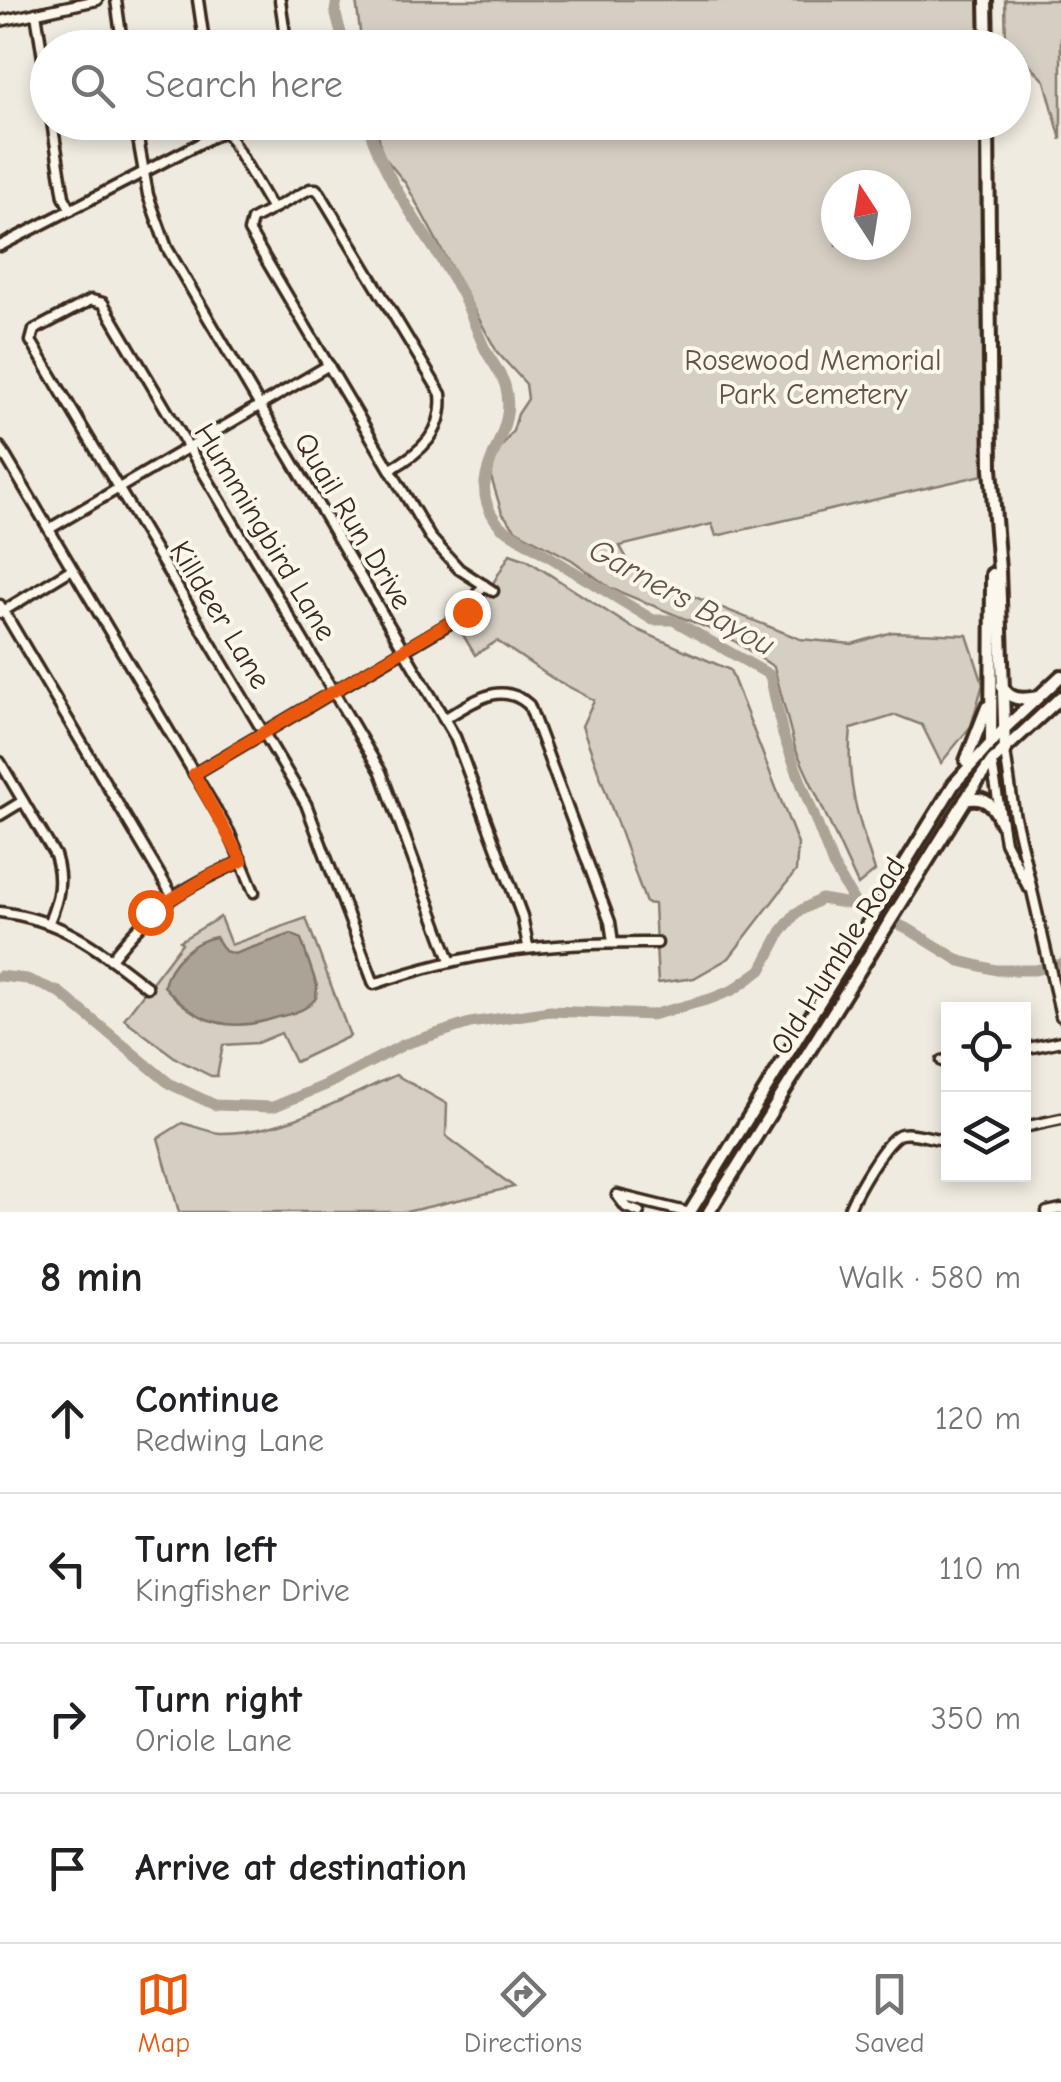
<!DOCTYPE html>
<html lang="en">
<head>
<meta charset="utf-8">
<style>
  body { margin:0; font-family:"Comic Neue",sans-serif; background:#f6f6f6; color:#202124 }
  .controls { position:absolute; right:30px; bottom:30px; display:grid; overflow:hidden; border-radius:0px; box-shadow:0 5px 15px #0003 }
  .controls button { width:90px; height:90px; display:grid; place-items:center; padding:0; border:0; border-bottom:2px solid #e0e0e0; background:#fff; color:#202124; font:50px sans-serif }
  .compass { position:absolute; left:821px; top:170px; width:90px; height:90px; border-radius:50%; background:#fff; box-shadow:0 5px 15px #0003; rotate:348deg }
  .stop { position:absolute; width:30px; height:30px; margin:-22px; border:8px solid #ea580c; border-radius:50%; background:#fff }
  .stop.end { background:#ea580c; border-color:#fff; box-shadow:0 2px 10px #0008 }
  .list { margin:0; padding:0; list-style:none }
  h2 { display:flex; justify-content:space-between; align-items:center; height:130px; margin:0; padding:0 40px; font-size:42px }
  h2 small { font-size:32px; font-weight:400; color:#757577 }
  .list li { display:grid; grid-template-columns:65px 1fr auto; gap:30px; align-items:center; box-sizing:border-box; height:150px; padding:0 40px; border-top:2px solid #e0e0e0 }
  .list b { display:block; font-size:38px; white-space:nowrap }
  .list p { margin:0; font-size:32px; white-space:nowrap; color:#757577 }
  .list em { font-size:32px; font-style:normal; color:#757577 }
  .icon { flex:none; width:55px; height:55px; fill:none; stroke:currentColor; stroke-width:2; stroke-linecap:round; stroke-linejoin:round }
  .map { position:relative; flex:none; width:1061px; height:1212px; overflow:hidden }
  .search { position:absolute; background:#fff; box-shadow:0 5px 15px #0003; left:30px; right:30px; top:30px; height:110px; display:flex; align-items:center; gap:25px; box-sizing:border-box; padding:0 35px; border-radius:55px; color:#757577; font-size:38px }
  .sheet { height:730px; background:#fff }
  nav { display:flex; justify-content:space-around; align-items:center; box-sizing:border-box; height:140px; border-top:2px solid #e0e0e0; background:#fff; font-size:28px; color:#757577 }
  nav a { display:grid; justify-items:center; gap:5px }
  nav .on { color:#ea580c }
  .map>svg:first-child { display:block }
</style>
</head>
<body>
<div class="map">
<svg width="1061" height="1212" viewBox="0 0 1061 1212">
  <rect width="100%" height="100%" fill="#f0ebe0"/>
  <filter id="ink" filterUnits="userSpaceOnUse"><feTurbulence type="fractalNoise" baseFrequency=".01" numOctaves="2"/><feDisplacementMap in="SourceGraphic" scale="20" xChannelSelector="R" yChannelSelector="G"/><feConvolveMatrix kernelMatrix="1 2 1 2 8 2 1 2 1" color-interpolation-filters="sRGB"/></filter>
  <g filter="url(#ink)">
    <g fill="#d5cec3" stroke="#887c70" stroke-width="2.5" fill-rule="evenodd">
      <path d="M356,0H979V47L500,48L496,36L474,47H362Z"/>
      <path d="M1005,0H1061V140L1045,81L1028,63H1014V48L1006,47Z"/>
      <path d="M377,123H980L983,475L716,536L712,524L620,546L635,573L800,639L852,644L892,632L967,635L983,684L971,726L941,763L922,725L896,715L851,729C845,782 859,821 875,871L858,885L795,748L774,667L727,636L610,588L572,560L516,530L502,513L491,477L495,456L513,431L518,414L528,399L526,384L497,352L406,184L381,153ZM836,185H896V245H836Z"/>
      <path d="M510,554L527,560L631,627L730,670L798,844L796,871L729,958L694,978L658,983L654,904L646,903L582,726L594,700L552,678L497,641L475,655L456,623L488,592Z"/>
      <path d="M220,917L231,945L306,918L350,1036L295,1062L281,1033L257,1043L223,1045L217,1076H211L177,1059L124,1019L182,943L180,941Z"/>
      <path d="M396,1075L447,1104L446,1136L514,1187L406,1212H179L158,1138L182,1123C194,1126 208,1132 220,1133C281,1134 342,1099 396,1075Z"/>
    </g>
    <path fill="#aca397" stroke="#7f7367" stroke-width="2.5" d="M291,934L301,939L317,986L316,998C305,1012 292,1013 275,1018C229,1033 196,1023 164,986C168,963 194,940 216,937L225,951L234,954Z"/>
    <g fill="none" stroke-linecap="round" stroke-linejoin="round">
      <g stroke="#aca397" stroke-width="11">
        <path d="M337,0L335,11L345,48"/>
        <path d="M367,122C385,184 427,234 459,289C470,308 476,331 486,351C492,362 501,373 505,385C522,440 455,476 501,527L653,620H673L770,675L783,735L833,865L856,905L910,930L960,961L996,970H1035L1061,964"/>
        <path d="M0,976L27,979L59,992L170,1084L215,1105L273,1107L326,1085L405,1044L470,1023L550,1011L652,1015L710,999L733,990L761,970L781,932L796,913L821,899L856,905"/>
      </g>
      <defs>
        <g id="minor">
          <path d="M116,0L123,48"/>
          <path d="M198,0L205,48"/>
          <path d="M280,0L287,48"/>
          <path d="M36,13L48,90"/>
          <path d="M0,21L97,0"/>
          <path d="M52,122L64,197L71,210"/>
          <path d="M135,122L148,195L167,248L455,737L522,916L528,946"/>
          <path d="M221,122L272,209"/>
          <path d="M0,246L241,122"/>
          <path d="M0,447L229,832L254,892"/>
          <path d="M391,469C420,453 445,432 441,394L320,193L316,189H310L252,220L249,231L430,537L459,569L493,591"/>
          <path d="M49,529L329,365"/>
          <path d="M0,605L173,897"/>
          <path d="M0,613L72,569"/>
          <path d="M444,719C472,703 500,679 529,705L610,922L613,942"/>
          <path d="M1005,751L1014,813L1061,1016"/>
          <path d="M0,762L55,855C63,880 59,898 49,922"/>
          <path d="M992,763L1005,842L1028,887"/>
          <path d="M194,774L460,617L484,585"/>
          <path d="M0,815L23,801"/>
          <path d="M0,912C64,920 98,949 147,987"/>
          <path d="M111,959C152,906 182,888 242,861"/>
          <path d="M450,960L381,772L103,303L91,300L34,330L31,341L306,804L374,984C474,950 552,942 657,943"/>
          <path d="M1024,1049L1061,1041"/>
          <path d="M942,1061L948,1059"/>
          <path d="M1024,1127L1061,1119"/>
          <path d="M617,1195L686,1212"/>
          <path d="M617,1195L626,1207L639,1212"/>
          <path d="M848,1212C853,1197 886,1137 901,1134C914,1131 934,1140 948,1140"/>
          <path d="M1047,1212L1061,1209"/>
        </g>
        <g id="major">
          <path d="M986,0L987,48"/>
          <path d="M988,122L991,468L999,570L1005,751"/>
          <path d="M1002,685C1009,701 1022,700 1038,697"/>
          <path d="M991,742L992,574"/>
          <path d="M966,761L987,707"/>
          <path d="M965,800C985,795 994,805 1001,823"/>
          <path d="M690,1212L954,784L1003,730L1061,676"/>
          <path d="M709,1212L971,791L992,761L1061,697"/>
        </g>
      </defs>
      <use href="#minor" stroke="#3b2a1e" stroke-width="15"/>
      <use href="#major" stroke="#3b2a1e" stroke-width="18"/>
      <use href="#minor" stroke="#fbf7ec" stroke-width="8"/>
      <use href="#major" stroke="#fbf7ec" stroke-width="10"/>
    </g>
  </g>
  <g fill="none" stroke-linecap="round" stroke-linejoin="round" filter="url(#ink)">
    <path stroke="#ea580c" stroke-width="12" d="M150,912L211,875L242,861L194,774L467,612"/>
  </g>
  <g text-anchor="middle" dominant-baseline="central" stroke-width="8" stroke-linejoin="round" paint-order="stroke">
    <g font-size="30" fill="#625347" stroke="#fbf7ec">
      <text x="813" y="360">Rosewood Memorial<tspan x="813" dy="34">Park Cemetery</tspan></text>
    </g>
    <g font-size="30" fill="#3b2a1e" stroke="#fbf7ec">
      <text transform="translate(353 521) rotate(59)">Quail Run Drive</text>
      <text transform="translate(265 532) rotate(59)">Hummingbird Lane</text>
      <text transform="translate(220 615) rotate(59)">Killdeer Lane</text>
      <text transform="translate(838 956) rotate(-58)">Old Humble Road</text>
    </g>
    <g font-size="32" font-style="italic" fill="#635448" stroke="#fbf7ec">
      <text transform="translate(682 597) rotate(29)">Garners Bayou</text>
    </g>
  </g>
</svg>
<div class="controls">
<button><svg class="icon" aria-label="locate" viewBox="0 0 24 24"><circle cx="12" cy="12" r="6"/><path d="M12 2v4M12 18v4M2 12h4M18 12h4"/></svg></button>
<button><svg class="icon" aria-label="layers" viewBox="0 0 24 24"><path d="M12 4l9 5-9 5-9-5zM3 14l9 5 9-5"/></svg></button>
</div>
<svg class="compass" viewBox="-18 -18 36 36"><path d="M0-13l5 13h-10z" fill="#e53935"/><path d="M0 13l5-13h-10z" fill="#757577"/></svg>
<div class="stop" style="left:150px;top:912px"></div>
<div class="stop end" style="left:467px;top:612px"></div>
<div class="search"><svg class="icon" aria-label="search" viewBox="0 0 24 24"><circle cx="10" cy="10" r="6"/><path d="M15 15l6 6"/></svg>Search here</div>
</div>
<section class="sheet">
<h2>8 min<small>Walk · 580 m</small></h2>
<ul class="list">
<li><svg class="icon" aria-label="ahead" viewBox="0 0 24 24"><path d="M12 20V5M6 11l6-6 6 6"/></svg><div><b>Continue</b><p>Redwing Lane</p></div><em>120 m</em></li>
<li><svg class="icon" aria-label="left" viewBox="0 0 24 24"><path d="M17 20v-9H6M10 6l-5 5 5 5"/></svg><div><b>Turn left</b><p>Kingfisher Drive</p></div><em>110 m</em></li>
<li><svg class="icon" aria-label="right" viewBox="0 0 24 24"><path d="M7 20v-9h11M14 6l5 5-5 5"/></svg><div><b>Turn right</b><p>Oriole Lane</p></div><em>350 m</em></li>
<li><svg class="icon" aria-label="arrive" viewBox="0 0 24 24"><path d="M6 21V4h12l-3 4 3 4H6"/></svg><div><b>Arrive at destination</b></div></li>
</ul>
</section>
<nav>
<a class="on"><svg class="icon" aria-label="map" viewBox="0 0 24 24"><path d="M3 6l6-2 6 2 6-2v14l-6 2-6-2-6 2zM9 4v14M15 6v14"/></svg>Map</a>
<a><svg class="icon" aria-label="directions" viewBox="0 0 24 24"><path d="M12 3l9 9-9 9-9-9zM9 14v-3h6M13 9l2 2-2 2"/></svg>Directions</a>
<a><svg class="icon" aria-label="saved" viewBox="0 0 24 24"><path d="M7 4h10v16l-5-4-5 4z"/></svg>Saved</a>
</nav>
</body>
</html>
